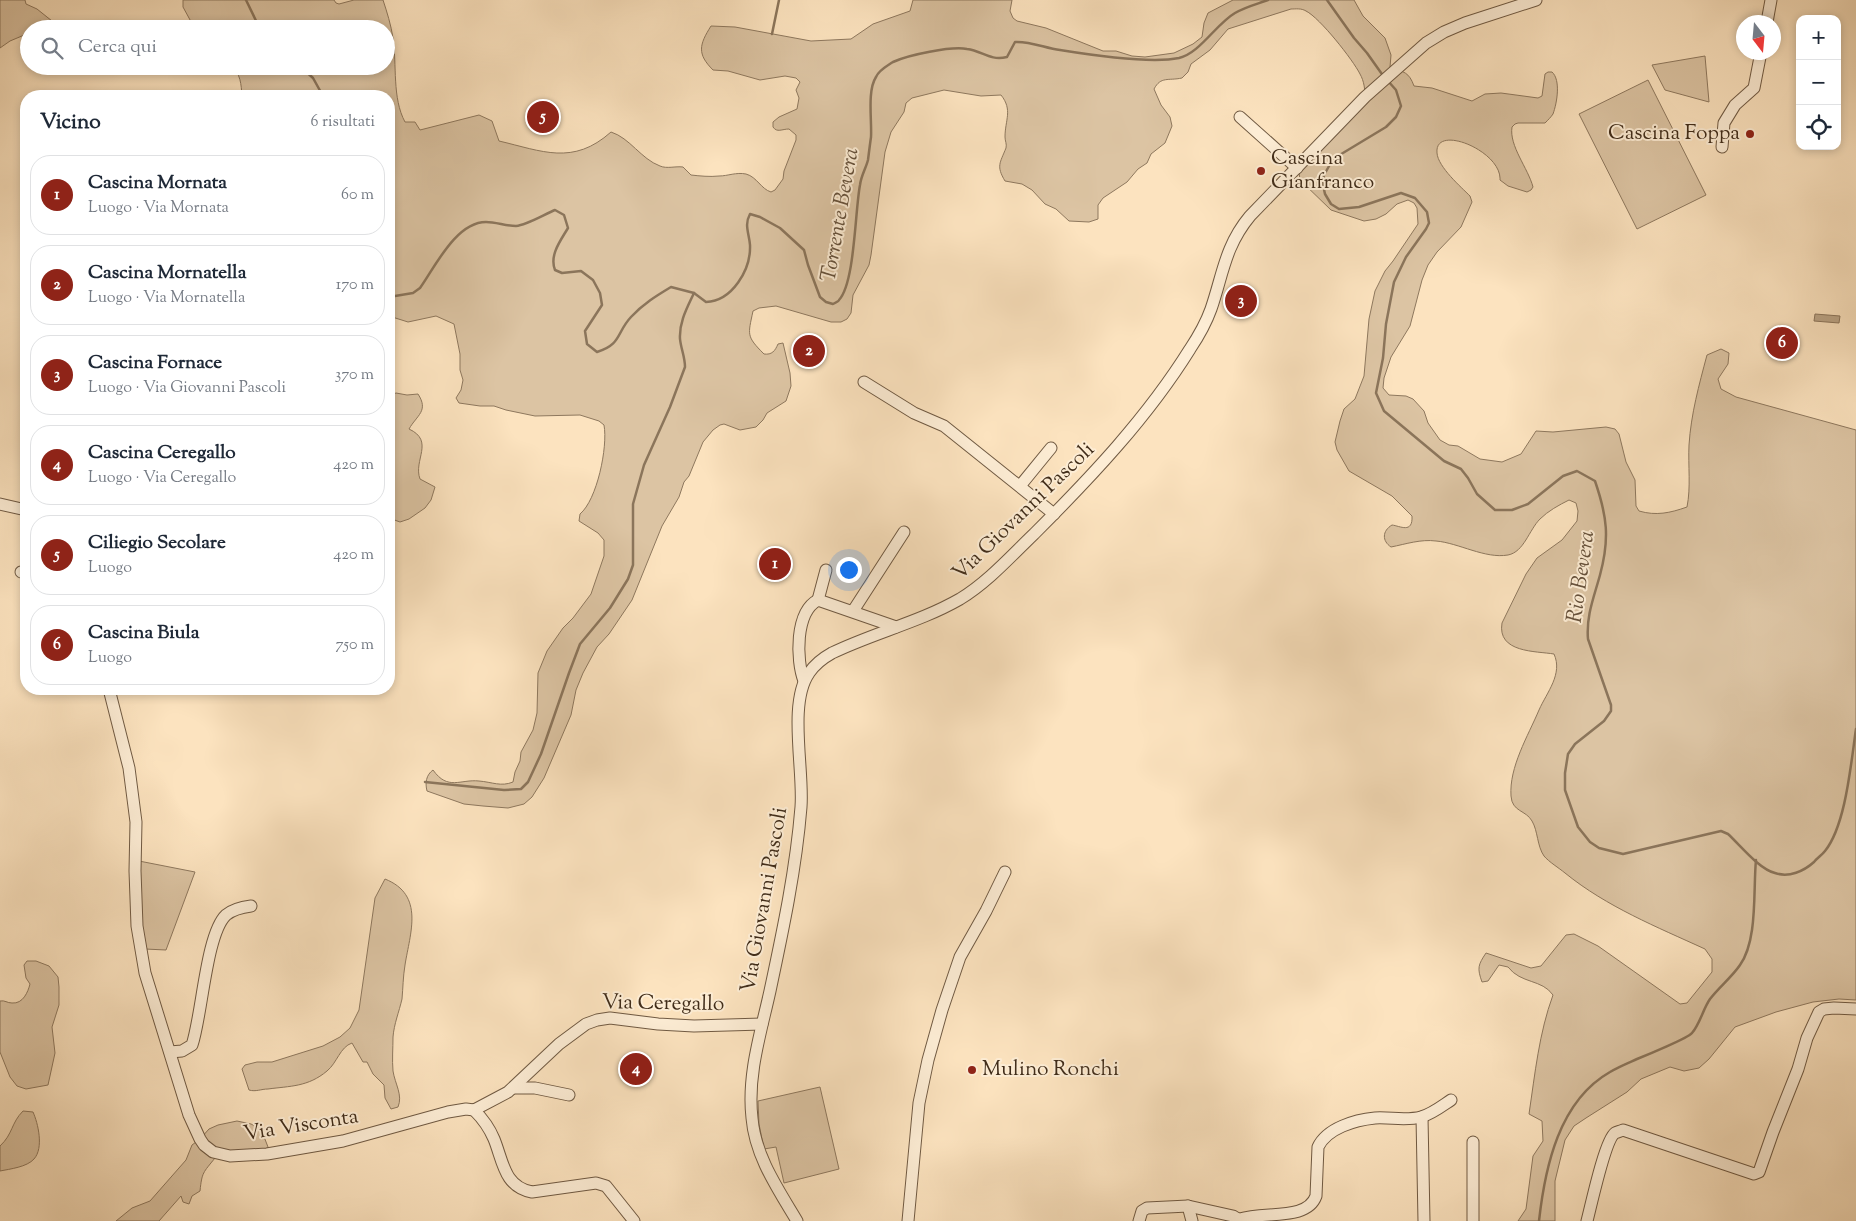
<!DOCTYPE html>
<html lang="it">
<head>
<meta charset="utf-8">
<style>
  body { margin:0; font-family:"Sorts Mill Goudy",serif; background:#f2f2f3; color:#1f2937 }
  .controls { position:absolute; right:15px; top:15px; display:grid; overflow:hidden; border-radius:10px; box-shadow:0 2px 8px #0003 }
  .controls button { width:45px; height:45px; display:grid; place-items:center; padding:0; border:0; border-bottom:1px solid #e0e1e3; background:#fff; color:#1f2937; font:25px sans-serif }
  .compass { position:absolute; left:1736px; top:15px; width:45px; height:45px; border-radius:50%; background:#fff; box-shadow:0 2px 8px #0003; rotate:164deg }
  .you { position:absolute; left:848px; top:569px; width:18px; height:18px; margin:-12px; border:4px solid #fff; border-radius:50%; background:#1a73e8; box-shadow:0 0 0 8px #1a73e833 }
  .badge { display:grid; place-items:center; width:32px; height:32px; border-radius:50%; background:#8f2418; color:#fff; font-size:16px; font-weight:700 }
  .pin { position:absolute; translate:-50% -50%; border:2px solid #fff; box-shadow:0 1px 5px #0006 }
  .list { margin:0; padding:0; list-style:none }
  h2 { display:flex; justify-content:space-between; align-items:center; height:65px; margin:0; padding:0 20px; font-size:21px }
  h2 small { font-size:16px; font-weight:400; color:#747a83 }
  .list li { display:grid; grid-template-columns:32px 1fr auto; gap:15px; align-items:center; box-sizing:border-box; height:80px; margin:0 10px 10px; padding:0 10px; border:1px solid #e0e1e3; border-radius:20px }
  .list b { display:block; font-size:19px; white-space:nowrap }
  .list p { margin:0; font-size:16px; white-space:nowrap; color:#747a83 }
  .list em { font-size:16px; font-style:normal; color:#747a83 }
  .icon { flex:none; width:28px; height:28px; fill:none; stroke:currentColor; stroke-width:2; stroke-linecap:round; stroke-linejoin:round }
  .map { position:relative; flex:none; width:1856px; height:1221px; overflow:hidden }
  .search { position:absolute; background:#fff; box-shadow:0 2px 8px #0003; left:20px; top:20px; width:375px; height:55px; display:flex; align-items:center; gap:12px; box-sizing:border-box; padding:0 18px; border-radius:28px; color:#747a83; font-size:19px }
  .panel { position:absolute; background:#fff; box-shadow:0 2px 8px #0003; left:20px; top:90px; width:375px; height:605px; border-radius:20px }
  .map>svg:first-child { display:block }
</style>
</head>
<body>
<div class="map">
<svg width="1856" height="1221" viewBox="0 0 1856 1221">
  <rect width="100%" height="100%" fill="#fce3bf"/>
  <filter id="stains"><feTurbulence type="fractalNoise" baseFrequency=".004" numOctaves="4"/><feColorMatrix values="0 0 0 0 .2 0 0 0 0 .09 0 0 0 0 .02 0 0 0 .5 -.17"/></filter>
  <radialGradient id="worn" r=".72"><stop offset=".6" stop-color="#630" stop-opacity="0"/><stop offset="1" stop-color="#630" stop-opacity=".3"/></radialGradient>
  <g fill="#dcc4a3" stroke="#8e785e">
    <path d="M0,0H25L26,4L37,9L62,29H29V33L10,41L0,48Z"/>
    <path d="M183,0H334L336,3L339,4L354,0H383C387,12 391,25 393,38C397,65 392,98 405,122H415L420,130L479,115L492,121L499,141C542,151 573,166 611,132C630,138 641,159 660,166C667,169 675,166 683,167L691,175C700,176 710,177 719,176C728,176 736,172 746,174C757,177 761,189 771,192L775,190L783,179L784,171L796,140V135L789,129C782,129 777,133 773,127V122L779,117L797,109L799,98L796,90L800,82L796,78L785,76L760,80L728,71L713,70C697,54 699,45 711,26L735,27L811,41L851,39L873,24L910,11L913,0H1012L1010,11L1013,18L1017,21L1046,28L1103,51H1116L1132,56L1145,57L1174,53L1193,44L1202,37L1204,23L1208,13L1233,0H1354L1363,16L1385,38L1391,55L1390,67C1404,72 1409,72 1414,86L1432,88L1472,101L1485,94L1501,93L1538,98L1542,96L1545,74L1548,72H1552C1561,80 1557,103 1553,114C1551,117 1548,120 1545,123H1518L1515,124L1512,127C1509,146 1528,168 1533,187L1531,190L1527,192L1508,186L1500,180C1502,151 1434,123 1437,153C1438,167 1461,187 1470,196L1472,202L1461,227L1437,252L1428,265L1422,280L1410,326L1391,357L1384,378L1383,388L1389,395L1406,396L1413,399L1424,411L1428,423L1440,440L1449,445L1458,446L1480,459L1502,462L1521,454L1536,431L1553,432L1606,427L1615,429L1619,434L1626,462L1635,480L1636,506L1639,511C1656,516 1670,513 1687,507C1691,487 1688,466 1689,445C1691,414 1699,385 1707,355L1721,349L1729,353L1728,364L1718,379L1721,389L1736,397L1856,430V1000L1839,999L1813,1002L1776,1012L1735,1027L1709,1059L1699,1068L1684,1071L1670,1067L1641,1079L1627,1092L1586,1118L1574,1126L1565,1140L1555,1181V1221H1518L1526,1209L1533,1156L1543,1141L1542,1121L1529,1114C1535,1074 1539,1033 1553,995C1542,979 1521,984 1508,967L1499,965L1488,981L1482,982C1477,968 1478,965 1486,953L1531,968L1541,966L1566,935L1574,934L1598,946L1680,1004L1687,1003L1712,972V959L1705,949C1657,927 1607,907 1565,873C1559,868 1549,862 1544,856C1537,846 1538,831 1532,821C1526,810 1512,812 1511,796C1509,767 1528,736 1539,710C1547,692 1563,674 1554,654C1536,651 1497,653 1502,623L1526,574L1537,558L1562,540L1577,521L1578,511L1576,503L1569,500C1559,505 1548,511 1540,519C1529,530 1524,552 1508,555C1485,559 1459,543 1436,541C1421,539 1406,544 1391,547C1382,541 1382,531 1392,525C1400,526 1413,534 1412,516L1392,496L1349,471L1337,450L1335,442L1340,421L1344,409L1355,399L1364,376L1369,319L1375,291L1385,271L1393,261L1418,224L1417,208L1414,203L1408,200L1397,204L1386,214L1376,219L1364,221L1331,210L1300,180L1299,172L1365,97C1365,89 1364,81 1360,74C1353,60 1320,18 1306,11C1301,8 1296,9 1291,9L1228,29L1210,50L1191,64L1188,72L1182,78C1168,81 1161,76 1154,89L1161,105L1170,117L1172,126L1165,143L1151,154L1147,163L1138,169L1127,182L1103,198L1098,205V219L1089,222L1069,221L1056,209L1045,204L1032,190L1022,184L1005,181C996,166 1000,163 1006,148C1007,144 1005,141 1005,137C1005,120 1013,110 1001,95L981,96L944,90L912,98L906,103L904,112L891,132L885,152L871,255L869,265L853,295L851,313L847,319L841,322H831L776,306L759,308L753,311C748,335 746,336 764,354C772,355 775,351 778,344L783,343L790,373L791,386L786,401L767,413L763,420L756,427L740,430L724,424L720,425L713,430L703,442L689,476L684,482L679,497L662,526L632,600L609,634L597,647L583,673L576,690L571,715L544,778L532,797L524,804L508,808L483,806L464,804L427,791C425,783 426,775 433,770C448,791 460,779 479,781C492,782 501,787 513,782L515,772L520,761L521,752L533,730L537,713L538,673L547,651L563,628L573,618L591,594L604,556V540L598,533L579,521L580,514C597,500 608,447 604,425L599,421L580,415L535,416L506,410L494,406H480L459,403L456,398L461,390L463,380L460,370V354L454,324L436,316L408,322L389,316V96H242C241,84 241,74 231,66H386V29H195L183,7Z"/>
    <path d="M1705,56L1709,102L1665,90L1652,65Z"/>
    <path d="M1648,80L1706,195L1637,229L1579,114Z"/>
    <path d="M396,393L407,395L418,394C429,411 417,415 409,429C435,441 413,460 420,479L435,487L431,500L425,508L409,519L400,522L389,518V396Z"/>
    <path d="M139,861L195,872L166,950L145,949L142,927Z"/>
    <path d="M385,879C425,895 410,933 405,965C403,977 403,988 402,999C399,1012 394,1024 393,1037C393,1048 392,1060 393,1071C395,1084 403,1095 398,1107L391,1109L385,1098L384,1085L373,1074L367,1062H363L352,1043C340,1047 337,1063 327,1071C308,1087 290,1086 268,1089C261,1089 256,1092 249,1090L242,1069L245,1065L257,1062H272L323,1046L340,1037L350,1028L359,1010L375,898Z"/>
    <path d="M36,961L49,966L58,977L59,987V1005L52,1027L55,1053L48,1085L26,1089L17,1086L10,1077L0,1052V1001C5,1000 7,1003 12,1003C23,1004 28,992 30,984L26,978L24,965L27,961Z"/>
    <path d="M820,1087L839,1169L784,1183L776,1147L764,1149L759,1124L758,1101Z"/>
    <path d="M23,1111L33,1112C38,1123 44,1148 34,1159C27,1167 10,1169 0,1171V1146C13,1134 11,1123 23,1111Z"/>
    <path d="M237,1121L251,1124L261,1129L268,1147L267,1154L215,1158C203,1173 202,1172 200,1191L192,1196L189,1204L183,1202L181,1196L159,1221H116L132,1208L150,1201L186,1160L192,1145L200,1139L209,1129L218,1125Z"/>
  </g>
  <path fill="#bca587" stroke="#8b755b" d="M1815,314L1840,316L1839,323L1814,321Z"/>
  <g fill="none" stroke-linecap="round" stroke-linejoin="round">
    <g stroke="#8b755b" stroke-width="2.5">
      <path d="M246,0L260,29"/>
      <path d="M1327,0L1354,38L1367,53L1384,77"/>
      <path d="M772,34L779,0"/>
      <path d="M300,66L313,78L323,96"/>
      <path d="M1388,81L1396,90L1401,106L1396,117L1386,127L1333,159L1324,175L1323,185L1325,194L1331,204L1339,209L1359,207L1401,193L1415,198L1427,212L1429,223L1426,229L1406,257L1394,282L1386,324L1383,358L1376,393L1384,411L1444,461L1461,469L1468,478L1477,494L1495,510H1512L1528,504L1563,476L1577,471L1595,481C1607,516 1610,538 1600,575C1594,597 1586,616 1588,639L1611,705V711L1604,721L1575,744L1568,754L1565,773V790L1578,827L1590,842L1599,848L1623,854L1721,831L1728,834C1741,846 1759,869 1775,873C1789,878 1804,871 1814,862C1817,858 1822,855 1825,851C1846,825 1851,762 1856,729"/>
      <path d="M389,297L413,293L420,288C435,267 456,222 486,222C496,222 506,226 516,226C527,225 545,214 555,210L564,215L568,228C561,240 549,255 555,270L562,273L581,271L593,280L600,293L602,305L585,331L587,344L597,352C622,344 616,333 631,317C643,304 656,296 671,287L694,293L706,302C732,301 751,270 750,245C749,233 744,225 750,214L760,217L780,228L804,250L808,265L820,297L826,302L833,304C833,304 839,301 839,300C855,283 855,210 860,185C861,176 866,168 868,160C869,152 870,144 871,137C872,120 867,91 876,77C879,70 887,66 893,62C908,55 951,46 967,49C983,51 989,61 1007,57L1015,42C1030,41 1045,48 1060,50C1091,55 1149,64 1179,58C1200,53 1216,24 1235,13C1245,7 1257,4 1268,0"/>
      <path d="M425,782L504,790L521,789L528,782L541,754L569,673L580,644L610,608L628,579L633,565V504L644,465L670,407L685,367C685,357 681,349 680,339C679,322 687,308 694,293"/>
      <path d="M1539,1221C1545,1167 1559,1101 1610,1072C1618,1067 1628,1063 1637,1059C1647,1055 1688,1038 1692,1033C1700,1024 1703,1009 1710,999C1719,987 1732,977 1740,965C1758,940 1753,890 1756,860"/>
    </g>
    <defs>
      <g id="minor">
        <path d="M1767,22L1771,0"/>
        <path d="M1240,117L1297,168"/>
        <path d="M1722,147L1724,123L1735,105L1754,88L1761,52"/>
        <path d="M864,382L914,413L944,426L1054,514"/>
        <path d="M1020,486L1051,448"/>
        <path d="M0,504L26,510"/>
        <path d="M21,572L26,573"/>
        <path d="M818,600L826,570"/>
        <path d="M853,611L904,532"/>
        <path d="M804,681C796,660 795,612 818,600L896,627"/>
        <path d="M109,689L129,768L136,822L135,871L137,926L145,973L189,1115L200,1139L204,1145L213,1152L230,1156L267,1154L343,1141L448,1112L466,1109L474,1110"/>
        <path d="M170,1052L182,1051L192,1045C202,1016 206,934 226,915C232,910 243,907 251,906"/>
        <path d="M513,1088H535L569,1095"/>
        <path d="M474,1110L508,1092L559,1044L586,1024L597,1020L610,1018L658,1024L694,1026L762,1024"/>
        <path d="M474,1110C482,1118 489,1127 494,1139C503,1161 504,1187 532,1192L596,1183L606,1186L634,1221"/>
        <path d="M1422,1117L1424,1221"/>
        <path d="M1473,1142V1221"/>
        <path d="M1188,1206L1192,1221"/>
        <path d="M1240,1219C1265,1211 1307,1221 1316,1196L1318,1147C1327,1128 1355,1120 1375,1118C1390,1117 1406,1121 1421,1117C1432,1114 1442,1106 1451,1100"/>
        <path d="M797,1221C778,1189 755,1156 752,1118C747,1075 761,1032 770,991C783,930 796,869 801,807C804,770 788,703 809,673C815,664 823,658 832,653C873,633 920,622 960,599C988,582 1011,556 1034,534C1091,477 1147,418 1190,349C1198,337 1206,323 1211,309C1223,274 1225,246 1250,216L1365,97L1426,43L1444,32L1465,23L1536,0"/>
        <path d="M908,1221L919,1103L928,1060L942,1010L960,957L986,911L1005,872"/>
        <path d="M1139,1221L1142,1211L1147,1208L1188,1206L1233,1216L1241,1221"/>
        <path d="M1587,1221C1591,1206 1605,1140 1615,1133C1617,1132 1621,1131 1623,1130L1754,1174L1759,1172L1773,1132L1798,1069L1807,1038L1819,1012L1824,1009L1834,1008L1856,1009"/>
      </g>
    </defs>
    <use href="#minor" stroke="#705a43" stroke-width="13"/>
    <use href="#minor" stroke="#fdedd5" stroke-width="11"/>
  </g>
  <g fill="#8f2418" stroke="#fdedd5" stroke-width="2">
    <circle cx="1750" cy="134" r="5"/>
    <circle cx="1261" cy="171" r="5"/>
    <circle cx="972" cy="1070" r="5"/>
  </g>
  <g text-anchor="middle" dominant-baseline="central" stroke-width="4" stroke-linejoin="round" paint-order="stroke">
    <g font-size="21" fill="#412d1a" stroke="#fdedd5" text-anchor="start">
      <text x="1740" y="134" text-anchor="end">Cascina Foppa</text>
      <text x="1271" y="159">Cascina<tspan x="1271" dy="24">Gianfranco</tspan></text>
      <text x="982" y="1070">Mulino Ronchi</text>
    </g>
    <g font-size="21" fill="#412d1a" stroke="#fdedd5">
      <text transform="translate(1024 512) rotate(-44)">Via Giovanni Pascoli</text>
      <text transform="translate(765 900) rotate(-80)">Via Giovanni Pascoli</text>
      <text transform="translate(663 1004) rotate(1)">Via Ceregallo</text>
      <text transform="translate(301 1126) rotate(-9)">Via Visconta</text>
    </g>
    <g font-size="22" font-style="italic" fill="#66513b" stroke="#fdedd5">
      <text transform="translate(841 215) rotate(-80)">Torrente Bevera</text>
      <text transform="translate(1582 577) rotate(-82)">Rio Bevera</text>
    </g>
  </g>
  <rect width="100%" height="100%" filter="url(#stains)"/>
  <rect width="100%" height="100%" fill="url(#worn)"/>
</svg>
<div class="controls">
<button>+</button>
<button>−</button>
<button><svg class="icon" aria-label="locate" viewBox="0 0 24 24"><circle cx="12" cy="12" r="6"/><path d="M12 2v4M12 18v4M2 12h4M18 12h4"/></svg></button>
</div>
<svg class="compass" viewBox="-18 -18 36 36"><path d="M0-13l5 13h-10z" fill="#e53935"/><path d="M0 13l5-13h-10z" fill="#747a83"/></svg>
<div class="you"></div>
<div class="pin badge" style="left:775px;top:564px">1</div>
<div class="pin badge" style="left:809px;top:351px">2</div>
<div class="pin badge" style="left:1241px;top:301px">3</div>
<div class="pin badge" style="left:636px;top:1069px">4</div>
<div class="pin badge" style="left:543px;top:117px">5</div>
<div class="pin badge" style="left:1782px;top:343px">6</div>
<div class="search"><svg class="icon" aria-label="search" viewBox="0 0 24 24"><circle cx="10" cy="10" r="6"/><path d="M15 15l6 6"/></svg>Cerca qui</div>
<section class="panel">
<h2>Vicino<small>6 risultati</small></h2>
<ul class="list">
<li><span class="badge">1</span><div><b>Cascina Mornata</b><p>Luogo · Via Mornata</p></div><em>60 m</em></li>
<li><span class="badge">2</span><div><b>Cascina Mornatella</b><p>Luogo · Via Mornatella</p></div><em>170 m</em></li>
<li><span class="badge">3</span><div><b>Cascina Fornace</b><p>Luogo · Via Giovanni Pascoli</p></div><em>370 m</em></li>
<li><span class="badge">4</span><div><b>Cascina Ceregallo</b><p>Luogo · Via Ceregallo</p></div><em>420 m</em></li>
<li><span class="badge">5</span><div><b>Ciliegio Secolare</b><p>Luogo</p></div><em>420 m</em></li>
<li><span class="badge">6</span><div><b>Cascina Biula</b><p>Luogo</p></div><em>750 m</em></li>
</ul>
</section>
</div>
</body>
</html>
